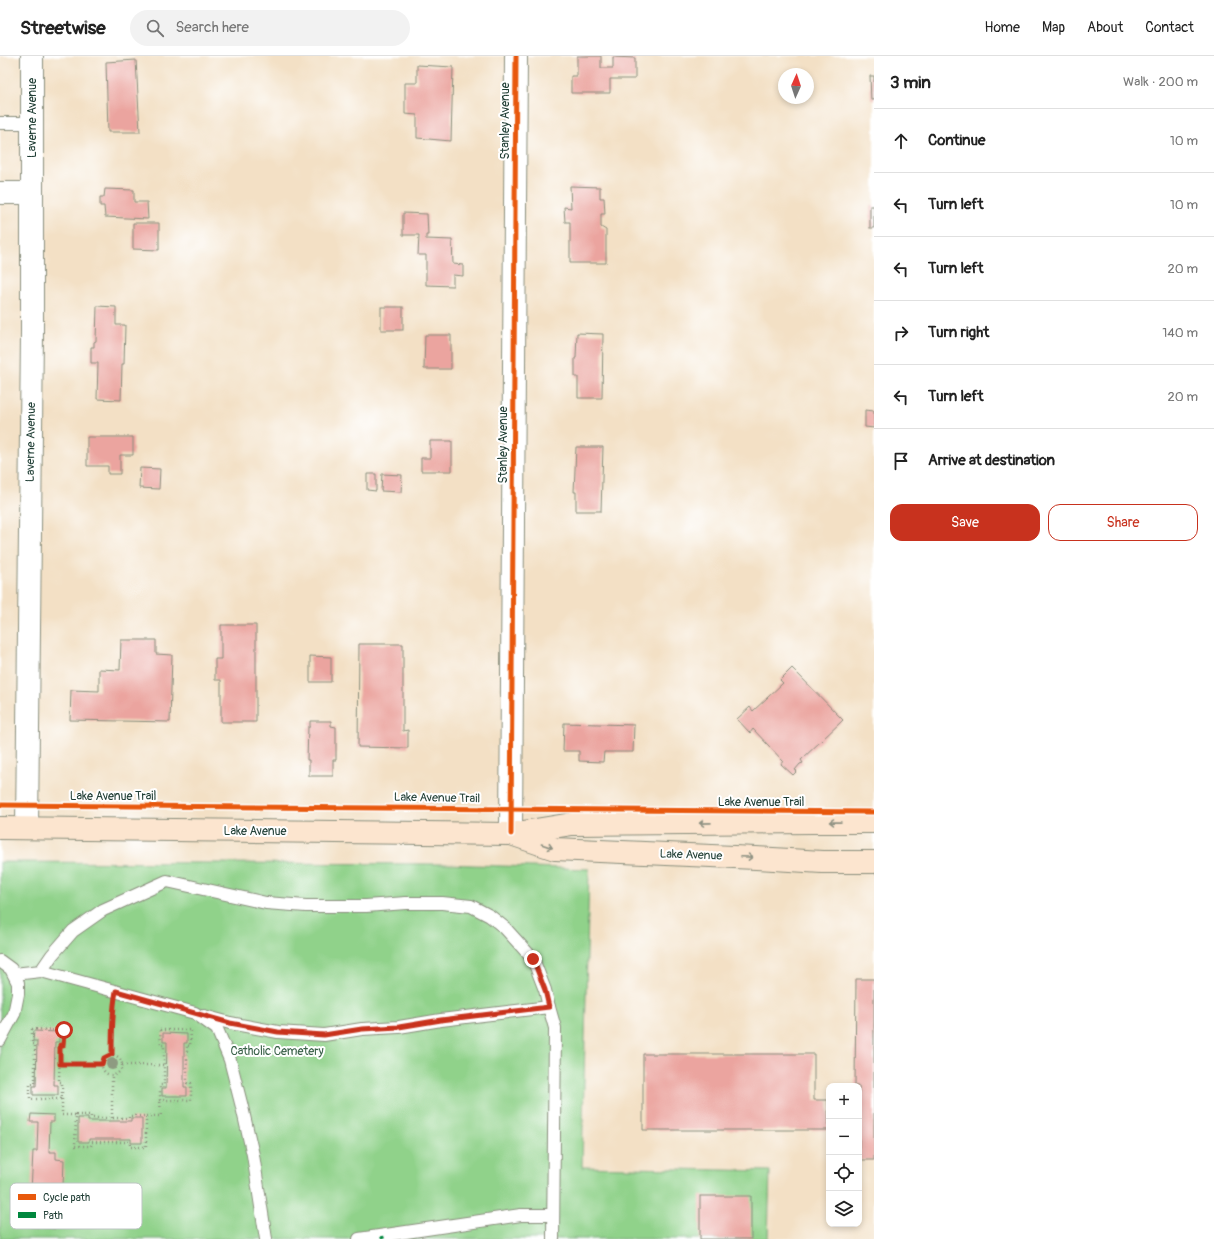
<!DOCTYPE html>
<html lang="en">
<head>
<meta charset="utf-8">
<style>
  body { margin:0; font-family:Pangolin,sans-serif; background:#f2f2f2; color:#222 }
  .controls { position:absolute; right:12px; bottom:12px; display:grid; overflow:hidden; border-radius:8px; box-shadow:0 2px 6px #0003 }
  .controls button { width:36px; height:36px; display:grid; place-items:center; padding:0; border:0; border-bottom:1px solid #e0e0e0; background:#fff; color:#222; font:20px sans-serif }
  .compass { position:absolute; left:778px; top:12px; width:36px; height:36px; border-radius:50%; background:#fff; box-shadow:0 2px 6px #0003; rotate:3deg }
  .stop { position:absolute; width:12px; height:12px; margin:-9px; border:3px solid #c8321e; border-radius:50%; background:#fff }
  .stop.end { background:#c8321e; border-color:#fff; box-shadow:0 1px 4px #0008 }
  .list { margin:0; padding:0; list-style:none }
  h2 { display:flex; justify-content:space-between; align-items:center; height:52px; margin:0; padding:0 16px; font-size:17px }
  h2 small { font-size:13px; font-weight:400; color:#767676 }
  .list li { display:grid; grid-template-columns:26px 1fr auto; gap:12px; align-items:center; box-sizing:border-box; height:64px; padding:0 16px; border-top:1px solid #e0e0e0 }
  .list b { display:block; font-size:15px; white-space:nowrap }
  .list em { font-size:13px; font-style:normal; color:#767676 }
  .actions { display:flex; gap:8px; padding:12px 16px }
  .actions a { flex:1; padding:9px 0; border:1px solid #c8321e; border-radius:12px; text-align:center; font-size:14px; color:#c8321e }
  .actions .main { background:#c8321e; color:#fff }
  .icon { flex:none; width:22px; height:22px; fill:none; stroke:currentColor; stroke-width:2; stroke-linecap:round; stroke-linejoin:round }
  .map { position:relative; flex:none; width:874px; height:1183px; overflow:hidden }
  header { display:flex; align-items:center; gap:24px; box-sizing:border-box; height:56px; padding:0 20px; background:#fff; border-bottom:1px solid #e0e0e0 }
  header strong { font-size:19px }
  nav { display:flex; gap:22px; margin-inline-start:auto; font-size:14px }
  .search { width:280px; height:36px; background:#f2f2f2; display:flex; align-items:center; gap:10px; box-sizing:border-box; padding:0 14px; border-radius:22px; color:#767676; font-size:15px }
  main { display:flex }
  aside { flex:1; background:#fff }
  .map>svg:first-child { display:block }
</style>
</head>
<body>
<header>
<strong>Streetwise</strong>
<div class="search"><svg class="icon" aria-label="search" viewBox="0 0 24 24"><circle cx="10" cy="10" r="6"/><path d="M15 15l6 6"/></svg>Search here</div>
<nav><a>Home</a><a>Map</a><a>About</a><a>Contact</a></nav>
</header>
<main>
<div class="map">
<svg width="874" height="1183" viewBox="0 0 874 1183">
  <rect width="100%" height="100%" fill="#fff"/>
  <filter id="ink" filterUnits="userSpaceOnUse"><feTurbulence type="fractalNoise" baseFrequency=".025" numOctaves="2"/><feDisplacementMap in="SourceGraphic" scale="8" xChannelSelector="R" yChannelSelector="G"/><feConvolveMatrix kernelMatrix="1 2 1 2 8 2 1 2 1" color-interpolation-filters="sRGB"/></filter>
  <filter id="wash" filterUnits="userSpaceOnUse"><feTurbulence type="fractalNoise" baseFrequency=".012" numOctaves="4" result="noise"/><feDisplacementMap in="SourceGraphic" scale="16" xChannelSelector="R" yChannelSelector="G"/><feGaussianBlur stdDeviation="0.9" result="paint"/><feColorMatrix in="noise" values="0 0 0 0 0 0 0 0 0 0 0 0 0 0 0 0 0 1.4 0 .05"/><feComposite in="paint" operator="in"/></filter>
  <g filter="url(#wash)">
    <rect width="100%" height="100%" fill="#f3e0c5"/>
    <path fill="#90d28a" stroke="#58885f" d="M0,806L445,808L589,813L582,1111L770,1115L768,1183H0Z"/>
    <g id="blocks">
      <g fill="#eba49f">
        <path d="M577,0H601V12H613V1L635,2V23H610V37H571V20H577Z"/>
        <path d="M136,4L140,76H108L106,6Z"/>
        <path d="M417,9L453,11L451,85L417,82V59L405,58V27H417Z"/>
        <path d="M870,20H874V44H871Z"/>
        <path d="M570,130L600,131V142H604L605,158H601V171L606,174V207H570V166H565L564,151L571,152Z"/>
        <path d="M105,133L134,134V146H147L148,163L105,161L104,150H100V141H104Z"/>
        <rect x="870" y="150" width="4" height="22"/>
        <path d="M403,157L427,158L428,179H426V183L452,184L453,208L463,209V220L453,219V230L426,229V199H418L419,179H403Z"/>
        <path d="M133,167H159V194L133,193Z"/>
        <path d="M97,250L116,251V269H125L124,308H122L121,344L97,343L98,307H91V291H94V286L96,285Z"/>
        <rect x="381" y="251" width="22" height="23"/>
        <path d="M577,277L603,278L602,342H578V321H575V302H576Z"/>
        <path d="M425,279H451V313H424Z"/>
        <path d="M865,354L874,355V372L865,371Z"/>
        <path d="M87,381H133V399H120V418H108V410H87Z"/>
        <path d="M430,385H452V415H421V402H430Z"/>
        <path d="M576,391H603L601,455H576V436H574Z"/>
        <path d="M140,412L160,413L159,433L139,432Z"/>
        <path d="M367,418H376V435L367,434Z"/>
        <path d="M382,418L402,419L401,436L381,435Z"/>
        <path d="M221,569H256V666H221V624H215V603H221Z"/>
        <path d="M121,584H156V598L172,599L170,666L70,664L71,634L99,635V613L120,614Z"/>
        <path d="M359,588H403V675L408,674V692L358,691Z"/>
        <path d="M310,600L331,601V626H310Z"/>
        <path d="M792,612L843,664L801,704L803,707L800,708L795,714L797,715L793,719L781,708L783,705L753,673L750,677L737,663L750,651L753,655L783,627L780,624Z"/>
        <path d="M310,665H331V670L336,671V704H333V720H309V704H307L308,671H310Z"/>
        <path d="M564,667L634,669L633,696H604L603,706L579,705V695H563Z"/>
        <path d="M856,923H874V1104H859V1030H855Z"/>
        <path d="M34,975L59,976V986H55L54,1029H58V1039H33V1030H36L37,985H33Z"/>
        <path d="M163,977L187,978V987H184V1031H187V1040H162V1032H166L167,986H163Z"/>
        <path d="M643,998H814V1044H828L829,1074H643Z"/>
        <path d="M31,1058L54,1059V1066H50L49,1096H56V1103L64,1104L63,1130H56L55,1136L52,1137L49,1164L56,1165L55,1173L30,1171L31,1163L35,1161L36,1137L31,1136L33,1095H37L38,1066H30Z"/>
        <path d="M78,1062H88V1065H131V1062H142V1087H131V1083H89V1086H78Z"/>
        <rect x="700" y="1140" width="51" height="43"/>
      </g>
    </g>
  </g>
  <g filter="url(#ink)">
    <use href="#blocks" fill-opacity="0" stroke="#898e7c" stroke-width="1"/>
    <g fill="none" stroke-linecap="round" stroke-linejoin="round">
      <defs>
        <g id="lane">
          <path d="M0,67H32"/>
          <path d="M0,905L11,913L18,927V938L14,958L0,984"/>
          <path d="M14,918L41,915"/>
          <path d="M204,960L230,967L278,976L324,979L362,973L399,971L441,964L549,951"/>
          <path d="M266,1183L253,1099L242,1051L230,1004L217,973L195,957L41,915L52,899L73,875L103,854L167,825L266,847L306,850H366L406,847H442L471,850L490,860L505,872L533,903L545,934L549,951L555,972L553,1183"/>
          <path d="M359,1183L521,1159H553"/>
        </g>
        <g id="street">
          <path d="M0,137H32"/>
          <path d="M27,772L32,276V0"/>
          <path d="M511,778L516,0"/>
        </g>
        <g id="secondary">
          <path d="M0,772L511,778L572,768L813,766H874"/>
          <path d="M514,779L555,793L756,802L822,806H874"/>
        </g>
      </defs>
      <use href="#lane" stroke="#898e7c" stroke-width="14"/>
      <use href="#street" stroke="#898e7c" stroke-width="24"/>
      <use href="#secondary" stroke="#898e7c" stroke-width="24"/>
      <g stroke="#898e7c" stroke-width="2.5" stroke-dasharray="1 3" stroke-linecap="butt">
        <path d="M32,973L64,974L63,989H60L59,1026H62V1043H30V1028H35V988H32Z"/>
        <path d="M160,974H191L190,990L187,989V1027H191V1044H160V1029H164V989H161Z"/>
        <path d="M112,998L113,952"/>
        <circle cx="112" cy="1009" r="10"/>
        <path d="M59,1008H102"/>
        <path d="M122,1009H164"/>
        <path d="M62,1043V1059H76"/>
        <path d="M76,1059H91V1062H129V1060H146V1091H130V1086H92L91,1090H75Z"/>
        <path d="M146,1060H161L160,1044"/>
        <path d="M112,1062V1019"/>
      </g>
      <use href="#lane" stroke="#fff" stroke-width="12"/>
      <use href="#street" stroke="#fff" stroke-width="22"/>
      <use href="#secondary" stroke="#fce5cf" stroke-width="22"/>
      <path stroke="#00873e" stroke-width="4" stroke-dasharray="8 4" stroke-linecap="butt" d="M382,1180L383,1183"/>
      <defs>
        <g id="cycleway">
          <path d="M0,749L874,756"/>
          <path d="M511,778L516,0"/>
        </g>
      </defs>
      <use href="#cycleway" stroke="#fff" stroke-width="8"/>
      <use href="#cycleway" stroke="#e8590c" stroke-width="5"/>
    </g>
    <circle fill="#8e9b81" cx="112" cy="1008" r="6"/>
    <defs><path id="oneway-shaft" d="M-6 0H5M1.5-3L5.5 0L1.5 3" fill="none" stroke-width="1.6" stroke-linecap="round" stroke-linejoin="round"/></defs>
    <g stroke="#8e9182">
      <use href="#oneway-shaft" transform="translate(835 766) rotate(-179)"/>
      <use href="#oneway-shaft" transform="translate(705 767) rotate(179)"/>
      <use href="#oneway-shaft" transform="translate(547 790) rotate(19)"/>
      <use href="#oneway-shaft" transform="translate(747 801) rotate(2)"/>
    </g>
  </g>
  <g fill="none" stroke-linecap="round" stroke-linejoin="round" filter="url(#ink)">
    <path stroke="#c8321e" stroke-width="5" d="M64,974L63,990L60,989V1008H102L104,1002L112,998C112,977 112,956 116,935L230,967L278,976L324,979L362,973L399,971L441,964L549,951L545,934L533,903"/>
  </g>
  <g text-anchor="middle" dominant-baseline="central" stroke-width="4" stroke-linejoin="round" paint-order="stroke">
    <g font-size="12" fill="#1f3d34" stroke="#fff">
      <text transform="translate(32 62) rotate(-90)">Laverne Avenue</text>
      <text transform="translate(505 65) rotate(-90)">Stanley Avenue</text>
      <text transform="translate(31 386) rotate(-89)">Laverne Avenue</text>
      <text transform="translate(503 389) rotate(-90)">Stanley Avenue</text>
      <text x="113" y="740">Lake Avenue Trail</text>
      <text transform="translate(437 742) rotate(1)">Lake Avenue Trail</text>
      <text x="761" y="746">Lake Avenue Trail</text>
      <text x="255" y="775">Lake Avenue</text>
      <text transform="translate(691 799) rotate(2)">Lake Avenue</text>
    </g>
    <g font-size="12" fill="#3b624a" stroke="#fff">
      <text x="277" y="995">Catholic Cemetery</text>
    </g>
  </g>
  <rect x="10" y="1127" width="132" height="46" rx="6" fill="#fff" stroke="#bcc5c2" stroke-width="1"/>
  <rect x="18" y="1138" width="18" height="6" fill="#e8590c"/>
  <rect x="18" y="1156" width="18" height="6" fill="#00873e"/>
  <g font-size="11" fill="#1f3d34">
    <text x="43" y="1145">Cycle path</text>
    <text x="43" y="1163">Path</text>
  </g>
</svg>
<div class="controls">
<button>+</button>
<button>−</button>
<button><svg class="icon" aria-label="locate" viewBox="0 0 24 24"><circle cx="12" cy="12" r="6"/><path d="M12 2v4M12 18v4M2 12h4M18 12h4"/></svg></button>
<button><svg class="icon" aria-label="layers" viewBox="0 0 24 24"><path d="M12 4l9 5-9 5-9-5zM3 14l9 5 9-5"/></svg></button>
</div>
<svg class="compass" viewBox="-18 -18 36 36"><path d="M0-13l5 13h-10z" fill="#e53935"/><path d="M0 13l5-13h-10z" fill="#767676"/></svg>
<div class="stop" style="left:64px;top:974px"></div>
<div class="stop end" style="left:533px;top:903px"></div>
</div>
<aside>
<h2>3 min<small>Walk · 200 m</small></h2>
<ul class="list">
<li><svg class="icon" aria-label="ahead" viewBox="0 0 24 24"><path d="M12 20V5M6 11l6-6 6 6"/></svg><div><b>Continue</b></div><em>10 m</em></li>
<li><svg class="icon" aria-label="left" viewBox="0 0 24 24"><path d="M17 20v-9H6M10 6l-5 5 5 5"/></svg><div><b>Turn left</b></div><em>10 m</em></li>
<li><svg class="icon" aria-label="left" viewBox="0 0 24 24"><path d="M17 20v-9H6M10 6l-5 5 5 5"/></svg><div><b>Turn left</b></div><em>20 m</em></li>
<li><svg class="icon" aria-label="right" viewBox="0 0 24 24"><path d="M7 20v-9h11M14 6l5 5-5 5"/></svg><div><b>Turn right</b></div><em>140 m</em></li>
<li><svg class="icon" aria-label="left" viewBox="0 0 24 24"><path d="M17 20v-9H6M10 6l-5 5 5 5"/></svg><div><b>Turn left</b></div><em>20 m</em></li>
<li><svg class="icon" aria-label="arrive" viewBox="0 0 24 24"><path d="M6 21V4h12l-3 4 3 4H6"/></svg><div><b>Arrive at destination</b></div></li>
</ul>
<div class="actions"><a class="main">Save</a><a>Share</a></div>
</aside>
</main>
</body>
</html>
